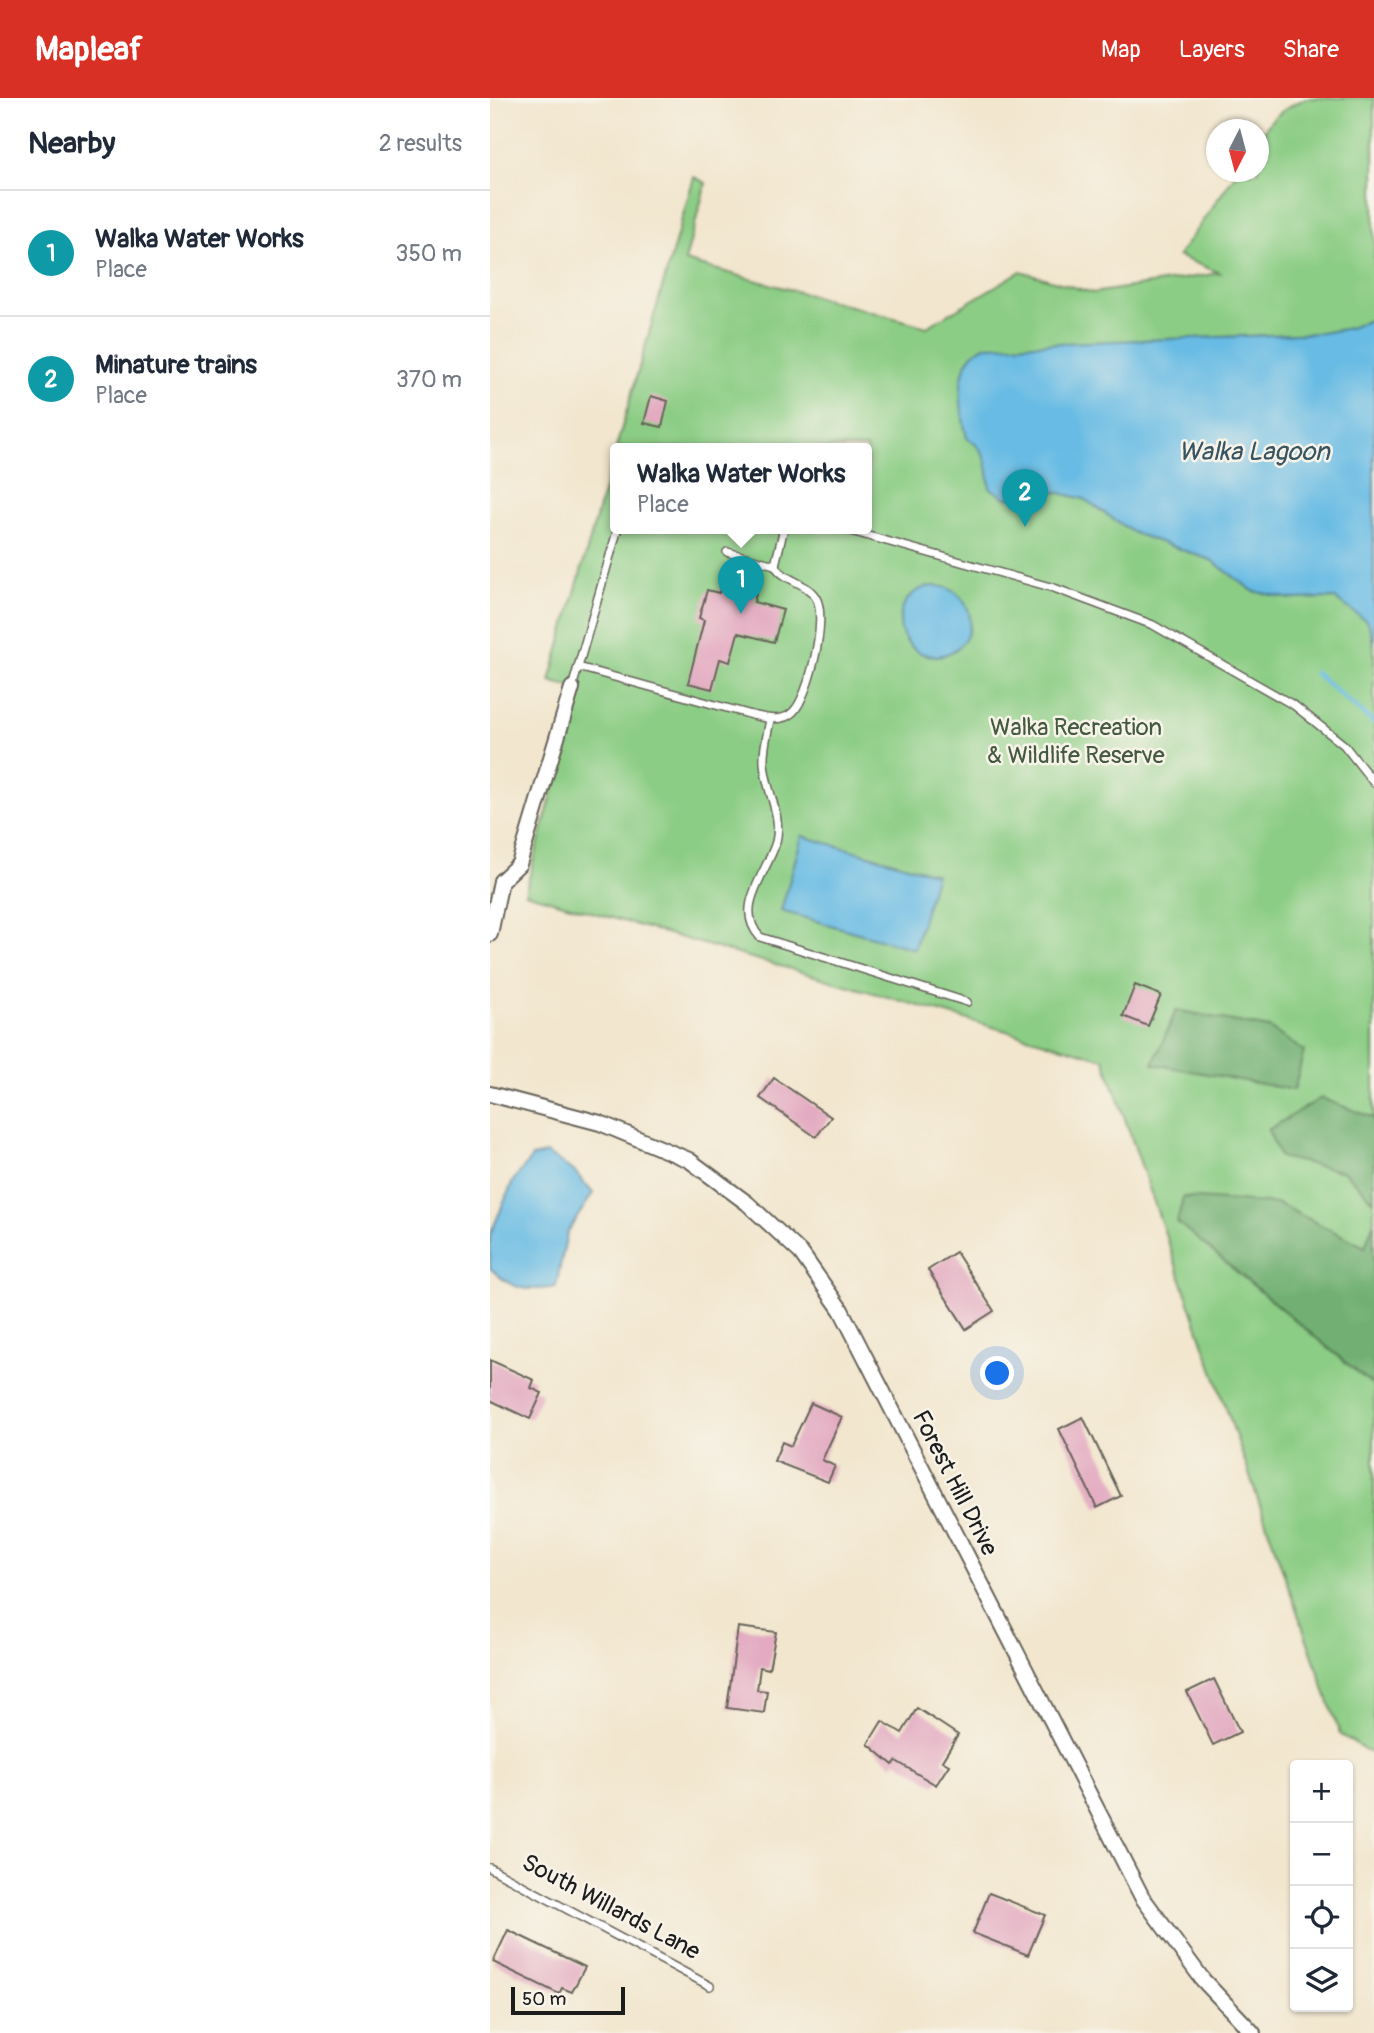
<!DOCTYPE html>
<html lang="en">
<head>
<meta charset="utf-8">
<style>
  body { margin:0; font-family:Pangolin,sans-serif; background:#f2f2f3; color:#1f2937 }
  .controls { position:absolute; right:21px; bottom:21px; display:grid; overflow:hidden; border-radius:7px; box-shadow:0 2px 5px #0004 }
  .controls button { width:63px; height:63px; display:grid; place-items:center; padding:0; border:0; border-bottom:2px solid #e0e1e3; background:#fff; color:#1f2937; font:35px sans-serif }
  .compass { position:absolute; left:716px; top:21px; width:63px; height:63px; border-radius:50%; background:#fff; box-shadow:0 2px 5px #0004; rotate:186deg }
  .scale { position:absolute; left:21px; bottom:18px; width:114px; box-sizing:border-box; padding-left:7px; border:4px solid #1c1c1c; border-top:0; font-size:19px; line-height:24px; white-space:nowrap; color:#1c1c1c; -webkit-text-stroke:5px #f7f3e8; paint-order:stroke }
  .you { position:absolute; left:508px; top:1276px; width:24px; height:24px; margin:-18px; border:5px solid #fff; border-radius:50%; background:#1a73e8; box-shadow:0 0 0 10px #1a73e833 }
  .badge { display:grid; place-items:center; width:46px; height:46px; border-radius:50%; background:#d93025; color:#fff; font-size:23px; font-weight:700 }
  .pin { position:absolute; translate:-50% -58px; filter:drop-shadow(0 2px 4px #0008) }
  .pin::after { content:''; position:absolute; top:37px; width:24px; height:21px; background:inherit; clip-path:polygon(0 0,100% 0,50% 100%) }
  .popup { position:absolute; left:120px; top:345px; width:262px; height:91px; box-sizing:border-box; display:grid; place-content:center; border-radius:7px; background:#fff; filter:drop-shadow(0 2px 5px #0005); font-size:23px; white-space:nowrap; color:#747a83 }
  .popup b { font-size:26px; color:#1f2937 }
  .popup::after { content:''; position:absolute; left:50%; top:100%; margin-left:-14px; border:14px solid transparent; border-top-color:#fff }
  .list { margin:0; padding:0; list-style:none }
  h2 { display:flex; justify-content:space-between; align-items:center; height:91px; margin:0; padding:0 28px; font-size:30px }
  h2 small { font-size:23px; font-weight:400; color:#747a83 }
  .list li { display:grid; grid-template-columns:46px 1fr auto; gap:21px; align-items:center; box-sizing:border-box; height:126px; padding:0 28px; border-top:2px solid #e0e1e3 }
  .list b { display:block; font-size:26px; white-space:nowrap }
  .list p { margin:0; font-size:23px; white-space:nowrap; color:#747a83 }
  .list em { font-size:23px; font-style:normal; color:#747a83 }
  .icon { flex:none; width:38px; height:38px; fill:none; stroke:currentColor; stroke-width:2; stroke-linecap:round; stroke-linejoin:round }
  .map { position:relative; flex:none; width:884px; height:1935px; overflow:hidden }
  header { display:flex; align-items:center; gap:42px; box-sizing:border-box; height:98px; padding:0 35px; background:#d93025; color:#fff }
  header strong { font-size:33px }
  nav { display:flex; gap:38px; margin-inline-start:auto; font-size:24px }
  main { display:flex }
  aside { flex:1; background:#fff }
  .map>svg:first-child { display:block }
</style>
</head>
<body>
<header>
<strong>Mapleaf</strong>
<nav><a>Map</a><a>Layers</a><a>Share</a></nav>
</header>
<main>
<aside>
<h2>Nearby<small>2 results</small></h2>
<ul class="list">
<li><span class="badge" style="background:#0f9aa8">1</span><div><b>Walka Water Works</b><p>Place</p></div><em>350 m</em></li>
<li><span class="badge" style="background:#0f9aa8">2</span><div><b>Minature trains</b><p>Place</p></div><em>370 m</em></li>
</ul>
</aside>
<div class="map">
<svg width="884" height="1935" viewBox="0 0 884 1935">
  <rect width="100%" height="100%" fill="#f7f3e8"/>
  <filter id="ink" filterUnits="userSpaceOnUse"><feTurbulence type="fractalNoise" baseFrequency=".0143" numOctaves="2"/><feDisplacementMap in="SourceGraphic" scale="14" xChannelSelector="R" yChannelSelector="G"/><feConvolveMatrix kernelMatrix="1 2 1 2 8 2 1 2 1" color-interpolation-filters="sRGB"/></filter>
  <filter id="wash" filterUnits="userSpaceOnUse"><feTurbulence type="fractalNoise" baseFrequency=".00686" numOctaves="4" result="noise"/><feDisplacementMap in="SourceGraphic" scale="28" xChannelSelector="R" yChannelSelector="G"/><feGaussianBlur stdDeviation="1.57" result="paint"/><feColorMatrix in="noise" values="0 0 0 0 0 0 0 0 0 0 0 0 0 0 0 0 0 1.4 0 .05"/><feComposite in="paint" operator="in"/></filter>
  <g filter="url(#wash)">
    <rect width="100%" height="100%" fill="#f2e6ce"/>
    <path fill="#8ccd85" stroke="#547450" stroke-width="2" d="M816,0H884V1657L850,1636L614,961L35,795L90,592L60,583L125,353V430H377V350H126L204,79L216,85L195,163L437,229L531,173L603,195L730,175L688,158L747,74H768C769,29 777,19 816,0Z"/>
    <g fill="#71b072" stroke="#466647" stroke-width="2">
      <path d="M686,912L779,930L814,953L804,992L663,966Z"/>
      <path d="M831,1000L884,1020V1103L854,1074L790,1059L778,1032Z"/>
      <path d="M693,1099L789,1106L875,1149L884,1123V1288L687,1124Z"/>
    </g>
    <g fill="#68bbe4" stroke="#426c80" stroke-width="2">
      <path d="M884,220V547L878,524L844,500L801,501L763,493L721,462L644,435L594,401L566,394L516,400L500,390C497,367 498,353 477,340C470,312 461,263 495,248L831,235L860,230Z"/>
      <circle cx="445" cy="523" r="35"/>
      <path d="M312,738L446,776L424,851L291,813Z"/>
      <path d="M56,1055L85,1074L103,1095L77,1135L66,1189C36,1194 22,1192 0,1170V1137L23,1083L42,1059Z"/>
    </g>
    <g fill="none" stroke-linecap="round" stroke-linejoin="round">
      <path stroke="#68bbe4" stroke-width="4.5" d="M825,575L884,625"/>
    </g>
    <g id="blocks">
      <g fill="#e3aac1">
        <path d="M161,298L178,303L172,329L154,325Z"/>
        <path d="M235,472L270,481L264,504L293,512L284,544L248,535L240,564L230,561L222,591L198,585L214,522L209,520L217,492L229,495Z"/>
        <path d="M645,887L671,897L658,928L633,918Z"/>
        <path d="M284,980L341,1019L326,1039L270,1000Z"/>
        <path d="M466,1154L504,1213L476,1231L438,1172Z"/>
        <path d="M0,1262L44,1282L41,1290L52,1295L40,1321L0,1302Z"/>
        <path d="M321,1305L352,1319L332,1362L345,1368L338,1384L284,1363L292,1344L301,1348Z"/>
        <path d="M593,1319L631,1398L607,1410L569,1331Z"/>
        <path d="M248,1529L286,1534L279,1571L270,1569L267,1592L277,1593L274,1615L237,1610Z"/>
        <path d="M724,1581L750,1634L723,1647L697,1594Z"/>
        <path d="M427,1610L468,1637L452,1663L459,1667L446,1687L406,1663L403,1667L378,1646L392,1623L412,1635Z"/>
        <path d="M499,1795L555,1817L538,1857L483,1835Z"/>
        <path d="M18,1832L95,1869L82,1894L72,1890L69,1896L3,1864Z"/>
      </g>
    </g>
  </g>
  <g filter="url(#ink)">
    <use href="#blocks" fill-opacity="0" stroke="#67635a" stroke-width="2"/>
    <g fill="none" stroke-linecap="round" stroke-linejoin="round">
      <defs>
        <g id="service">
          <path d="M350,430L564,490L663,527L805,608L854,647L884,685"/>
          <path d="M237,454L285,467"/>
          <path d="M88,569L262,617C275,620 292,625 303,614C319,599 338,519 326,500C316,483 293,483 285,467L294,430"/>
          <path d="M82,590L128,430"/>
          <path d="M280,621C278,635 273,650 274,664C275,692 293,716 286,744C277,775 243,810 270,839L477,904"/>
          <path d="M0,1770L220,1888"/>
        </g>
        <g id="minor">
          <path d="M11,783L29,766L82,590"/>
          <path d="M0,836L11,783"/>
          <path d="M0,996L110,1025L199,1062L257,1105L311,1155L351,1212L652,1799L713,1882L763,1935"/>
        </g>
      </defs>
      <use href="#service" stroke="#67635a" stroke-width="10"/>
      <use href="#minor" stroke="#67635a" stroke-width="18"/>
      <use href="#service" stroke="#fff" stroke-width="7"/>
      <use href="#minor" stroke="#fff" stroke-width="14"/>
    </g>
  </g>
  <g text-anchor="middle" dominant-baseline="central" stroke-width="5" stroke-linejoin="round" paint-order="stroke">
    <g font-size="24" fill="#435a41" stroke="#f7f3e8">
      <text x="586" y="629">Walka Recreation<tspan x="586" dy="28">&amp; Wildlife Reserve</tspan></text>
    </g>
    <g font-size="24" fill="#1c1c1c" stroke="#f7f3e8">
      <text transform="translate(465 1385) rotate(63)">Forest Hill Drive</text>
      <text transform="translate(121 1809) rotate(28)">South Willards Lane</text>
    </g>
    <g font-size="26" font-style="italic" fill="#375462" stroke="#f7f3e8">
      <text x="764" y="354">Walka Lagoon</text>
    </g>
  </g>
</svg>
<div class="controls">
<button>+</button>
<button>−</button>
<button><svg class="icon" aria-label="locate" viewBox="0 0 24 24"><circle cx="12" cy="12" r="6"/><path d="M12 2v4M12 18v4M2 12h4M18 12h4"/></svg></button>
<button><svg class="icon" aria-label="layers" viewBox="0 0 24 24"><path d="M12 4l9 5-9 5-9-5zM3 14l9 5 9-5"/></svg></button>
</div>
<svg class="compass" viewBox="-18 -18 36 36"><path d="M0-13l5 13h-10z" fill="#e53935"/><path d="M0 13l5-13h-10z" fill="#747a83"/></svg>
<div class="scale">50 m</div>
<div class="you"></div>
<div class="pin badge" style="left:251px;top:516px;background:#0f9aa8">1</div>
<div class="popup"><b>Walka Water Works</b>Place</div>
<div class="pin badge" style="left:535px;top:429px;background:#0f9aa8">2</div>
</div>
</main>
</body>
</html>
